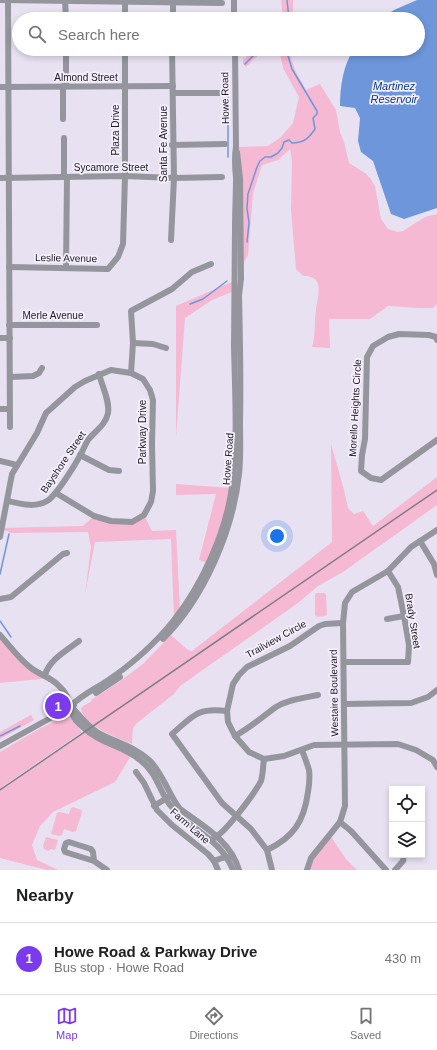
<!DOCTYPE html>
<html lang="en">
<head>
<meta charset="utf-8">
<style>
  body { margin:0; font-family:Helvetica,sans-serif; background:#f2f2f2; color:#202124 }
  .controls { position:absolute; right:12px; bottom:12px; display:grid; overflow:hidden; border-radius:0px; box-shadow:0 2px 6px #0003 }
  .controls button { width:36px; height:36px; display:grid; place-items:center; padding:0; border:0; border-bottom:1px solid #e0e0e0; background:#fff; color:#202124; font:20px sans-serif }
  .you { position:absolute; left:277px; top:536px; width:14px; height:14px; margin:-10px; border:3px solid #fff; border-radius:50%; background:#1a73e8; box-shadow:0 0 0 6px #1a73e833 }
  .badge { display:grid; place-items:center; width:26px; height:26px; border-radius:50%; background:#7c3aed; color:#fff; font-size:13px; font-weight:700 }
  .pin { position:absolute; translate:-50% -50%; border:2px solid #fff; box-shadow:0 1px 4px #0006 }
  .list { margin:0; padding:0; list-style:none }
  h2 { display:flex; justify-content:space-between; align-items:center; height:52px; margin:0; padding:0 16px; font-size:17px }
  h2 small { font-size:13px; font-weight:400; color:#757577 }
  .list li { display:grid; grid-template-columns:26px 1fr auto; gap:12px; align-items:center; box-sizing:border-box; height:72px; padding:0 16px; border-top:1px solid #e0e0e0 }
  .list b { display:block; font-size:15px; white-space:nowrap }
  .list p { margin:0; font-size:13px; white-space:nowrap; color:#757577 }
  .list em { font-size:13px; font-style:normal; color:#757577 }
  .icon { flex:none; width:22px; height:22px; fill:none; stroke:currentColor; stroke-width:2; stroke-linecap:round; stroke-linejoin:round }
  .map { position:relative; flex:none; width:437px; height:870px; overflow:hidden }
  .search { position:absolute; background:#fff; box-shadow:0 2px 6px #0003; left:12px; right:12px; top:12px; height:44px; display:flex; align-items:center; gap:10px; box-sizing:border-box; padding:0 14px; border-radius:22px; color:#757577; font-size:15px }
  .sheet { height:124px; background:#fff }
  nav { display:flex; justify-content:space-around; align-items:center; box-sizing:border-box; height:56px; border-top:1px solid #e0e0e0; background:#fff; font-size:11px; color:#757577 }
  nav a { display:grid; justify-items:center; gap:2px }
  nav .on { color:#7c3aed }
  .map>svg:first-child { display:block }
</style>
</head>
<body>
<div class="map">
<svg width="437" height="870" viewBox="0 0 437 870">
  <rect width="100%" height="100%" fill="#e8e1f2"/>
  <g fill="#f5b9d3">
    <path d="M281,0H293V17L304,16L302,19H283Z"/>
    <path d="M255,49H265L246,67L243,64V60Z"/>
    <path d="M279,49H288L295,70L306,90L320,84L336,110L340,132L344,142L349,163L365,173L370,178L375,186L381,219L388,229L398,232L403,231L425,217L437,214V304L433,308H419L388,306L370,319H329L330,348L312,347C316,335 314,322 316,309C317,302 320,292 318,284C316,277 310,276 303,276L296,269L291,210L292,161L290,149L278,160L262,165L253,193L248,255L241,268L236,147L268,146L281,137L293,123L299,97L283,68Z"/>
    <path d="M234,281V291L212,300L185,318L176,437V306Z"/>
    <path d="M331,444L344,490L348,508L354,514L363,511L373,526L437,477V505L343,572L318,586L298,603L180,686L174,694L137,723L133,728L132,744C118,738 84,726 81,709L83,706L92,701L91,700L119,682L143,664L171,635L188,650L192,651L332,542Z"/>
    <path d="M176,484L231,488L227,509L208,563L199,560L216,494L176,495Z"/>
    <path d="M144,515L152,531L176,530L180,611L174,620L171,539L95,542L85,594L91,547L88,532L11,533L0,528L83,526L94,516L132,522Z"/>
    <path d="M316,593H324L326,595L327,615L325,616L317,617L315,615V595Z"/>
    <path d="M0,635L24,662L50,678L0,683Z"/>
    <path d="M31,715L34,720L0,739V732Z"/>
    <path d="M65,716H69L82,732L2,787L3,788L87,731L132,754L115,782L53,812L40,826L32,845L37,860L58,870H47L0,858V752L39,729Z"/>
    <path d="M73,807L81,810L82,812L76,831L73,832L64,829L62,835L59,836L51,834L57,813L59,812L69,814L71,808Z"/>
    <path d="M329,834L346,859L357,870H307Z"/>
    <path d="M46,837L58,840L55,850L50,849L49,851L44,849L43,846Z"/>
  </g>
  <path fill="#6d97da" d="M417,0H437V208L404,219L391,214L373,161L361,152L358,141L360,118L355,108L340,106C340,87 343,65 354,49H418V19H380L394,10Z"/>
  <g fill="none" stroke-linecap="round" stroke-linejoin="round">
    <g stroke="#6d97da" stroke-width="1.5">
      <path d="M287,0L289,19"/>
      <path d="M245,64L260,49"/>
      <path d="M228,76V157"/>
      <path d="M247,242L249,223L247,208L248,194L257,167L260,161L265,157H271L278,153L282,148L284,142L289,140L292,143C304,143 309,138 315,129L313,118L317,114V111L292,69L286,49"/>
      <path d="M190,304L203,299L227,281"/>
      <path d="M0,574L9,534"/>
      <path d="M0,621L11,637"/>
      <path d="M0,736L20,726"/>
    </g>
    <g stroke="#95969d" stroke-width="6">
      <path d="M0,0L222,3"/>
      <path d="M8,0L10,427"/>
      <path d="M65,0L66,19"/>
      <path d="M234,0V19"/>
      <path d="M125,19V0"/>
      <path d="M173,19V0"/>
      <path d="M66,49V86"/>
      <path d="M198,50H235"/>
      <path d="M63,86V119"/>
      <path d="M0,87L173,86"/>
      <path d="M173,93H225"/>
      <path d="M172,145L225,144"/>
      <path d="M64,177V138"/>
      <path d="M0,178L125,176L174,178L222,177"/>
      <path d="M171,240L174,178L172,49"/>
      <path d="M9,267L108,269L118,257L123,244L125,176V49"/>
      <path d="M66,268L67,177"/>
      <path d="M9,325H97"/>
      <path d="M0,338H10"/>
      <path d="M437,340L436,337L429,335L399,334L388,337L373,346L367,357L365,439L362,455L361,471L371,478L381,480L437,440"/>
      <path d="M133,343L153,344L166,348"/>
      <path d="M131,373L133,343L131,311L172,289L192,272L211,264"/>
      <path d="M10,377L33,376L39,373L42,368"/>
      <path d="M0,409H9"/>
      <path d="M80,455L109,470L119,471"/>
      <path d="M0,461L17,465"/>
      <path d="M8,501C21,504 35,508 47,501C56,496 75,465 81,454C83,450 85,445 88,440C94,432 106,425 108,413C110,401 102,386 99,374"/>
      <path d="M0,537L12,474L37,433L46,413L75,387L85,381L111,370L131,373L143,379L150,390L153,400L152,444L153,491L151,502L144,515L132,522L111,521L94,516L56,493"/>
      <path d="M420,541L434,564L437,575"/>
      <path d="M0,599L11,597L63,554L67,553"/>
      <path d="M387,619L404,616"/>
      <path d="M343,623L325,624L319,626L290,646L247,667L239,675L233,684L227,711L228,722L235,736L249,752L264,759L284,756L314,745L398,744L416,750L433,760L437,767"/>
      <path d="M0,635C10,646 19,659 31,668C40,675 51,677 59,686C69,695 68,701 72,713C73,719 80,725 85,729C101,744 124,746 140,760C158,774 158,789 170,805C190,831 220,837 233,870"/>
      <path d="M163,639C204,598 233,531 239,474C241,457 240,439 240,422C241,380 240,337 239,295L241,279L240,178L237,152"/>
      <path d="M344,662H408L409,645L404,616L398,587L388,571"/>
      <path d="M45,675C49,660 67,650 79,641"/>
      <path d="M96,693L120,677"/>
      <path d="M344,704L411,703L428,697L437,690"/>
      <path d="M71,706C81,695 95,689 107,681C132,664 155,644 174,620C202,585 226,532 232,487C238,440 235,393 234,346C234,307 235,267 235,228C235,211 236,194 236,178C235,167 234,157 236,147L235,49"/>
      <path d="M71,706C79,715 86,725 97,732C114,742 134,746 149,760C163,773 168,794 180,809C203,826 231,841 239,870"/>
      <path d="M227,711C197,707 193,716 172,734L222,803L251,829L267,850L272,870"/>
      <path d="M235,736C250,728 262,717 276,707C289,699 304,698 318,695"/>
      <path d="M0,746L74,705"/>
      <path d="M136,772L144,783L157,810L172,825L208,854L214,861L218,870"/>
      <path d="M154,806L170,796"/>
      <path d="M340,822L351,831L386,870"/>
      <path d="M214,838C225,833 255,793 261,781C263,774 263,766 264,759"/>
      <path d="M267,850C294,837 304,821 308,792C309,786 310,777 309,770C307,763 304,756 302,750"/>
      <path d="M94,861L93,852L91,849L69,842L66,843L64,849L65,852L94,861L107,870"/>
      <path d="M214,861L222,858L230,857"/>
      <path d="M307,870L311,858L340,822L345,806L343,623L345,603L352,592L388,571L411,547L437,530"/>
      <path d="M395,870L403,861L404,855"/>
    </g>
    <path stroke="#817d88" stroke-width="1.5" d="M0,790L437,490"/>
  </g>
  <g text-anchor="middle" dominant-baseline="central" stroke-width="3.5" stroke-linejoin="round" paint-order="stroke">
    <g font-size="10" fill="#1e1c22" stroke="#f5effd">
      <text x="86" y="77">Almond Street</text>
      <text transform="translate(225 98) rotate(-91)">Howe Road</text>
      <text transform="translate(115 130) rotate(-90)">Plaza Drive</text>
      <text transform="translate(163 144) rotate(-90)">Santa Fe Avenue</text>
      <text x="111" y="167">Sycamore Street</text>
      <text transform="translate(66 258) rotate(1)">Leslie Avenue</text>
      <text x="53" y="315">Merle Avenue</text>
      <text transform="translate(355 408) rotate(-87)">Morello Heights Circle</text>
      <text transform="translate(142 432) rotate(-90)">Parkway Drive</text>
      <text transform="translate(228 459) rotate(-86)">Howe Road</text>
      <text transform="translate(63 462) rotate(-56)">Bayshore Street</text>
      <text transform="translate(413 621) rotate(81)">Brady Street</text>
      <text transform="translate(276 639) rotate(-29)">Trailview Circle</text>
      <text transform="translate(334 693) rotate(-91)">Westaire Boulevard</text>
      <text transform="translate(190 826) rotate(41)">Farm Lane</text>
    </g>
    <g font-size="11" font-style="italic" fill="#063b89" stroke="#f5effd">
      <text x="394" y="86">Martinez<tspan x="394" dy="13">Reservoir</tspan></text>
    </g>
  </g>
</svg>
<div class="controls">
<button><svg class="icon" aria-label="locate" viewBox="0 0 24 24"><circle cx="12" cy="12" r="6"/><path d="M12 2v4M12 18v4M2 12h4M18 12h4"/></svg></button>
<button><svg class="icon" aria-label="layers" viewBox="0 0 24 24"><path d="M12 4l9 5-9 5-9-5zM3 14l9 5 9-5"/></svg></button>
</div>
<div class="you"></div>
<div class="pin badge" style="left:58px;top:706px">1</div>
<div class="search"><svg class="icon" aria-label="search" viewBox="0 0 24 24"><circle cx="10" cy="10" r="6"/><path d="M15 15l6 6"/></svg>Search here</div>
</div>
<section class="sheet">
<h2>Nearby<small></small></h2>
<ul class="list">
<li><span class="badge">1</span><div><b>Howe Road &amp; Parkway Drive</b><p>Bus stop · Howe Road</p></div><em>430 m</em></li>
</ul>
</section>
<nav>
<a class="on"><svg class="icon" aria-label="map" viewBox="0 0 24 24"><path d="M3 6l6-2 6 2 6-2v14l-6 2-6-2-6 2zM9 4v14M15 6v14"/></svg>Map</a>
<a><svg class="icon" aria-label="directions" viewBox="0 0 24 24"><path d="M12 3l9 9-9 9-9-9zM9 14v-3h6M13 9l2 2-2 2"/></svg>Directions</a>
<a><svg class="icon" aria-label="saved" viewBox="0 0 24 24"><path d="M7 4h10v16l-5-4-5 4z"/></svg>Saved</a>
</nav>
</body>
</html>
